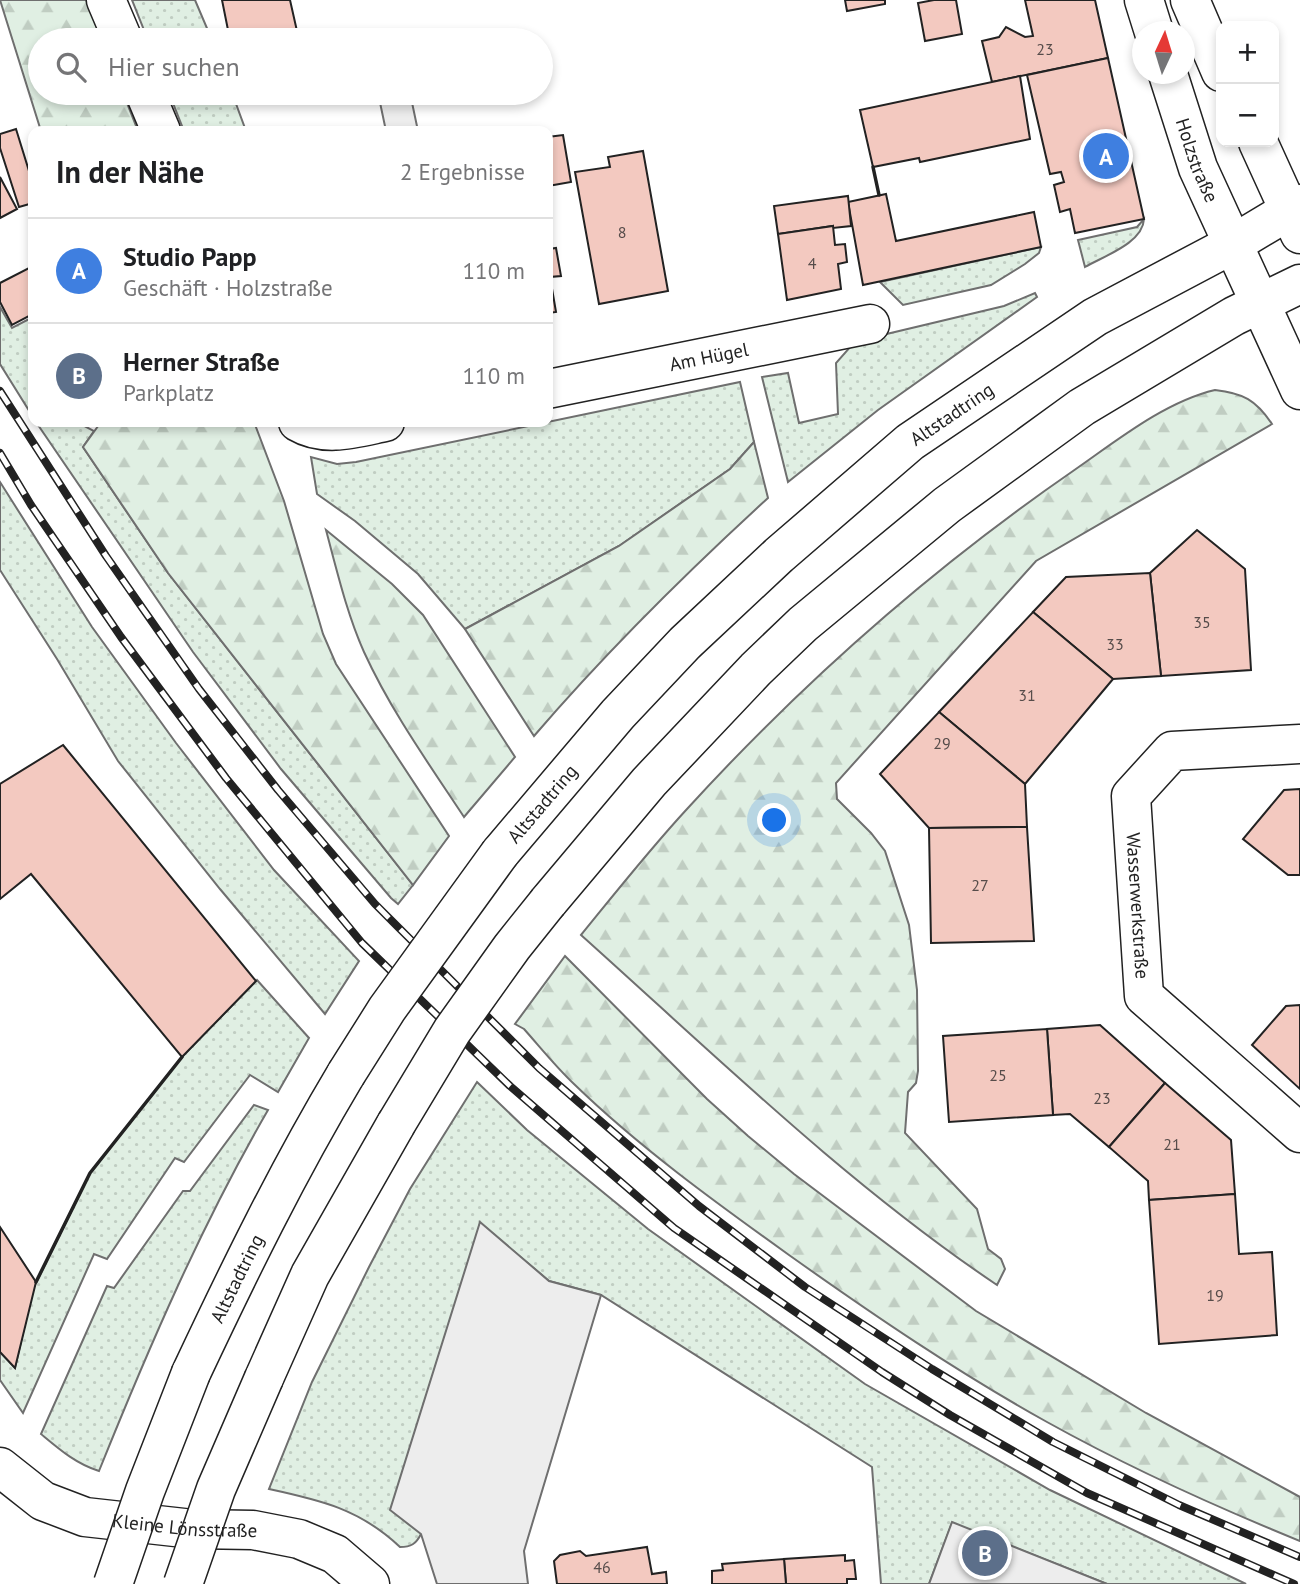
<!DOCTYPE html>
<html lang="de">
<head>
<meta charset="utf-8">
<style>
  body { margin:0; font-family:"PT Sans",sans-serif; background:#f6f6f6; color:#202124 }
  .controls { position:absolute; right:21px; top:21px; display:grid; overflow:hidden; border-radius:14px; box-shadow:0 4px 10px #0003 }
  .controls button { width:63px; height:63px; display:grid; place-items:center; padding:0; border:0; border-bottom:2px solid #e0e0e0; background:#fff; color:#202124; font:35px sans-serif }
  .compass { position:absolute; left:1132px; top:21px; width:63px; height:63px; border-radius:50%; background:#fff; box-shadow:0 4px 10px #0003; rotate:4deg }
  .you { position:absolute; left:775px; top:821px; width:24px; height:24px; margin:-18px; border:5px solid #fff; border-radius:50%; background:#1a73e8; box-shadow:0 0 0 10px #1a73e833 }
  .badge { display:grid; place-items:center; width:46px; height:46px; border-radius:50%; background:#2563eb; color:#fff; font-size:23px; font-weight:700 }
  .pin { position:absolute; translate:-50% -50%; border:4px solid #fff; box-shadow:0 2px 7px #0006 }
  .list { margin:0; padding:0; list-style:none }
  h2 { display:flex; justify-content:space-between; align-items:center; height:91px; margin:0; padding:0 28px; font-size:30px }
  h2 small { font-size:23px; font-weight:400; color:#757577 }
  .list li { display:grid; grid-template-columns:46px 1fr auto; gap:21px; align-items:center; box-sizing:border-box; height:105px; padding:0 28px; border-top:2px solid #e0e0e0 }
  .list b { display:block; font-size:26px; white-space:nowrap }
  .list p { margin:0; font-size:23px; white-space:nowrap; color:#757577 }
  .list em { font-size:23px; font-style:normal; color:#757577 }
  .icon { flex:none; width:38px; height:38px; fill:none; stroke:currentColor; stroke-width:2; stroke-linecap:round; stroke-linejoin:round }
  .map { position:relative; flex:none; width:1300px; height:1584px; overflow:hidden }
  .search { position:absolute; background:#fff; box-shadow:0 4px 10px #0003; left:28px; top:28px; width:525px; height:77px; display:flex; align-items:center; gap:18px; box-sizing:border-box; padding:0 24px; border-radius:38px; color:#757577; font-size:26px }
  .panel { position:absolute; background:#fff; box-shadow:0 4px 10px #0003; left:28px; top:126px; width:525px; height:301px; border-radius:14px }
  .map>svg:first-child { display:block }
</style>
</head>
<body>
<div class="map">
<svg width="1300" height="1584" viewBox="0 0 1300 1584">
  <defs>
    <pattern id="grass-dots" width="8" height="8" patternUnits="userSpaceOnUse" patternTransform="scale(1.75)"><rect width="8" height="8" fill="#e0efe3"/><path d="M2 2h.1M6 6h.1" fill="none" stroke="#c0cdc2" stroke-width="1.8" stroke-linecap="round"/></pattern>
    <pattern id="forest-firs" width="22" height="20" patternUnits="userSpaceOnUse" patternTransform="scale(1.75)"><rect width="22" height="20" fill="#e0efe3"/><path d="M5 1l3.5 6h-7zM16 11l3.5 6h-7z" fill="#c0cdc2"/></pattern>
  </defs>
  <rect width="100%" height="100%" fill="#fff"/>
  <g fill="url(#grass-dots)" stroke="#6f6f6f" stroke-width="2">
    <path d="M132,0H195L212,40H148Z"/>
    <path d="M169,93H232L246,131H184Z"/>
    <path d="M1144,219C1143,243 1104,256 1085,267L1078,240L1137,227Z"/>
    <path d="M1041,247L1039,253L1025,264L991,285L903,305L880,282Z"/>
    <path d="M1035,293L1037,297L878,410L788,482L762,377L788,373L799,423L838,414L836,363L851,346L874,337L1004,306Z"/>
    <path d="M0,307L12,328L33,317V417L0,364Z"/>
    <path d="M740,382L754,442L730,469L619,546L465,629L418,574L355,521L317,494L311,457L337,464L356,462Z"/>
    <path d="M36,422H77L94,431L83,447L168,573L413,885L398,904L391,898L281,769L193,652Z"/>
    <path d="M0,482L92,627L176,743L274,870L359,961L325,1014L220,889L118,761L57,659L0,570Z"/>
    <path d="M257,980L309,1038L278,1092L250,1075L184,1162L175,1158L107,1259L94,1254L23,1413L0,1380V1352L15,1368L33,1289L90,1173L182,1057Z"/>
    <path d="M477,1082L527,1130L648,1229L865,1384L1050,1490L1246,1584H1107L952,1523L929,1584H881L872,1467L601,1295L549,1281L480,1223L421,1534C416,1544 411,1547 400,1547C360,1509 320,1500 269,1489L312,1382L369,1267L410,1189Z"/>
    <path d="M254,1105L268,1110C201,1226 149,1347 99,1471C76,1464 59,1449 41,1434L107,1286L114,1288L183,1191H190Z"/>
  </g>
  <g fill="url(#forest-firs)" stroke="#6f6f6f" stroke-width="2">
    <path d="M0,0H86L102,40H40V93H123L138,131H41Z"/>
    <path d="M1215,390C1243,393 1256,400 1272,424L1036,561L836,783L837,799L871,833L885,851L909,925L917,990L918,1071L916,1083L908,1092L905,1133L977,1209L988,1249L1001,1259L1005,1269L997,1285C847,1184 716,1056 581,935C616,892 650,849 687,809C803,682 931,569 1073,471C1115,442 1164,402 1215,390Z"/>
    <path d="M101,422H254L284,501L323,634L336,664L449,836L413,885L168,573L83,447Z"/>
    <path d="M754,442L768,498C686,573 607,651 534,736L465,629L619,546L730,469Z"/>
    <path d="M326,530L392,584L423,615L515,757L464,817C429,764 391,711 364,652C347,614 337,571 326,530Z"/>
    <path d="M565,956L707,1099L748,1136L794,1174L976,1311L1146,1413L1300,1497V1541C1214,1506 1128,1467 1047,1422C957,1372 872,1314 789,1255C715,1202 639,1147 574,1084C556,1067 540,1047 524,1029L515,1024Z"/>
  </g>
  <g fill="#ededed" stroke="#6f6f6f" stroke-width="2">
    <path d="M378,93H410L418,131H386Z"/>
    <path d="M480,1222L549,1281L601,1295L524,1551L528,1584H437L421,1534L390,1510Z"/>
    <path d="M952,1522L1107,1584H929Z"/>
  </g>
  <g fill="#f3c9c0" stroke="#222" stroke-width="2">
    <path d="M222,0H290L299,40H230Z"/>
    <path d="M845,0H885V4L847,11Z"/>
    <path d="M934,0H956L962,34L925,41L918,3Z"/>
    <path d="M1025,0H1095L1108,58L992,82L982,41L999,37L1006,27L1025,37L1033,36Z"/>
    <path d="M1108,58L1144,219L1075,233L1070,209L1060,212L1054,185L1064,182L1061,172L1050,174L1027,75Z"/>
    <path d="M1020,76L1030,139L920,162L919,158L873,167L860,110Z"/>
    <path d="M16,129L33,184V203L19,207L0,148V134Z"/>
    <path d="M563,135L571,182L548,186V137Z"/>
    <path d="M643,151L668,291L599,304L575,172L610,167L608,157Z"/>
    <path d="M0,177L17,209L0,218Z"/>
    <path d="M886,194L896,241L1034,212L1041,247L863,285L848,202Z"/>
    <path d="M848,196L851,226L833,228V226L778,234L774,206Z"/>
    <path d="M833,226L835,245L845,244L847,262L838,264L841,289L787,300L778,234Z"/>
    <path d="M548,242L549,249L556,248L561,276L550,277L556,312L548,313Z"/>
    <path d="M29,268L33,275V314L12,325L0,302V283Z"/>
    <path d="M1197,530L1245,569L1251,670L1161,676L1150,573Z"/>
    <path d="M1150,573L1161,676L1113,679L1033,612L1066,577Z"/>
    <path d="M1033,612L1113,679L1025,784L939,712Z"/>
    <path d="M939,712L1025,784L1027,827L929,828L880,774Z"/>
    <path d="M63,745L256,981L182,1057L31,874L0,899V784Z"/>
    <path d="M1300,789V875H1288L1243,839L1284,790Z"/>
    <path d="M1027,827L1034,941L931,943L929,828Z"/>
    <path d="M1300,1005V1089L1252,1045L1286,1006Z"/>
    <path d="M1100,1025L1165,1083L1109,1147L1070,1114L1053,1115L1047,1029Z"/>
    <path d="M1047,1029L1053,1115L949,1122L943,1036Z"/>
    <path d="M1165,1083L1231,1140L1235,1194L1149,1200L1148,1181L1109,1147Z"/>
    <path d="M1235,1194L1239,1254L1272,1252L1277,1335L1159,1344L1149,1200Z"/>
    <path d="M0,1227L36,1282L15,1368L0,1352Z"/>
    <path d="M647,1547L652,1574L666,1572L667,1584H557L554,1561L560,1555L580,1551L586,1556Z"/>
    <path d="M845,1555V1561L854,1560L856,1579H847V1584H786L784,1559Z"/>
    <path d="M784,1559L786,1584H712V1571L723,1570L722,1564Z"/>
  </g>
  <g fill="none" stroke-linecap="round" stroke-linejoin="round">
    <defs>
      <g id="street">
        <path d="M106,0L123,40"/>
        <path d="M1144,0L1154,32"/>
        <path d="M1190,0L1221,72"/>
        <path id="s1" d="M1168,74L1198,168L1300,390"/>
        <path d="M145,93L161,131"/>
        <path d="M1258,142L1300,234"/>
        <path id="s2" d="M548,389L870,324"/>
        <path d="M298,422C325,438 356,428 385,422"/>
        <path id="s3" d="M1300,744L1172,751L1131,796L1144,996L1300,1133"/>
        <path id="s4" d="M0,1467L43,1501L85,1517L193,1529L253,1530L299,1539L335,1554L370,1584"/>
      </g>
      <g id="secondary">
        <path id="s5" d="M500,853L618,714L685,643L779,555L910,442L1095,317L1233,244L1300,204"/>
        <path d="M548,902L649,782L756,669L803,624L947,505L1082,407L1234,316L1300,284"/>
        <path id="s6" d="M191,1373C239,1271 288,1171 346,1074"/>
        <path d="M264,1378L310,1275L396,1124"/>
      </g>
    </defs>
    <use href="#street" stroke="#222" stroke-width="41"/>
    <use href="#secondary" stroke="#222" stroke-width="41"/>
    <use href="#street" stroke="#fff" stroke-width="38"/>
    <use href="#secondary" stroke="#fff" stroke-width="38"/>
    <defs>
      <g id="rail">
        <path d="M0,391L106,556L199,689L278,790L375,904L539,1068L699,1206L805,1287L932,1369L1053,1442L1179,1505L1300,1557"/>
        <path d="M0,453L31,505L121,637L226,778L362,943L510,1086L674,1228L882,1372L950,1415L1087,1493L1294,1584"/>
      </g>
    </defs>
    <use href="#rail" stroke="#222" stroke-width="8"/>
    <use href="#rail" stroke="#fff" stroke-width="5" stroke-dasharray="16" stroke-linecap="butt"/>
    <defs>
      <g id="secondary-bridge">
        <path d="M346,1074L387,1009L500,853"/>
        <path d="M396,1124L452,1031L512,947L548,902"/>
        <path d="M113,1584L145,1491L191,1373"/>
        <path d="M183,1584L216,1489L264,1378"/>
      </g>
    </defs>
    <use href="#secondary-bridge" stroke="#222" stroke-width="41" stroke-linecap="butt"/>
    <use href="#secondary-bridge" stroke="#fff" stroke-width="38"/>
    <g stroke="#222" stroke-width="3.5">
      <path d="M873,167L879,195"/>
      <path d="M36,1282L90,1173L182,1057"/>
    </g>
  </g>
  <g text-anchor="middle" dominant-baseline="central" stroke-width="5" stroke-linejoin="round" paint-order="stroke">
    <g font-size="16" fill="#564c4a">
      <text x="1045" y="49">23</text>
      <text x="622" y="232">8</text>
      <text x="812" y="263">4</text>
      <text x="1202" y="622">35</text>
      <text x="1115" y="644">33</text>
      <text x="1027" y="695">31</text>
      <text x="942" y="743">29</text>
      <text x="980" y="885">27</text>
      <text x="998" y="1075">25</text>
      <text x="1102" y="1098">23</text>
      <text x="1172" y="1144">21</text>
      <text x="1215" y="1295">19</text>
      <text x="602" y="1567">46</text>
    </g>
    <g font-size="19" fill="#222" stroke="#fff">
      <text stroke="none"><textPath href="#s1" startOffset="91">Holzstraße</textPath></text>
      <text stroke="none"><textPath href="#s2" startOffset="164">Am Hügel</textPath></text>
      <text stroke="none"><textPath href="#s5" startOffset="632">Altstadtring</textPath></text>
      <text stroke="none"><textPath href="#s5" startOffset="65">Altstadtring</textPath></text>
      <text stroke="none"><textPath href="#s3" startOffset="299">Wasserwerkstraße</textPath></text>
      <text stroke="none"><textPath href="#s6" startOffset="105">Altstadtring</textPath></text>
      <text stroke="none"><textPath href="#s4" startOffset="200">Kleine Lönsstraße</textPath></text>
    </g>
  </g>
</svg>
<div class="controls">
<button>+</button>
<button>−</button>
</div>
<svg class="compass" viewBox="-18 -18 36 36"><path d="M0-13l5 13h-10z" fill="#e53935"/><path d="M0 13l5-13h-10z" fill="#757577"/></svg>
<div class="you"></div>
<div class="pin badge" style="left:1106px;top:156px;background:#3f7fe0">A</div>
<div class="pin badge" style="left:985px;top:1553px;background:#5c6f8a">B</div>
<div class="search"><svg class="icon" aria-label="search" viewBox="0 0 24 24"><circle cx="10" cy="10" r="6"/><path d="M15 15l6 6"/></svg>Hier suchen</div>
<section class="panel">
<h2>In der Nähe<small>2 Ergebnisse</small></h2>
<ul class="list">
<li><span class="badge" style="background:#3f7fe0">A</span><div><b>Studio Papp</b><p>Geschäft · Holzstraße</p></div><em>110 m</em></li>
<li><span class="badge" style="background:#5c6f8a">B</span><div><b>Herner Straße</b><p>Parkplatz</p></div><em>110 m</em></li>
</ul>
</section>
</div>
</body>
</html>
